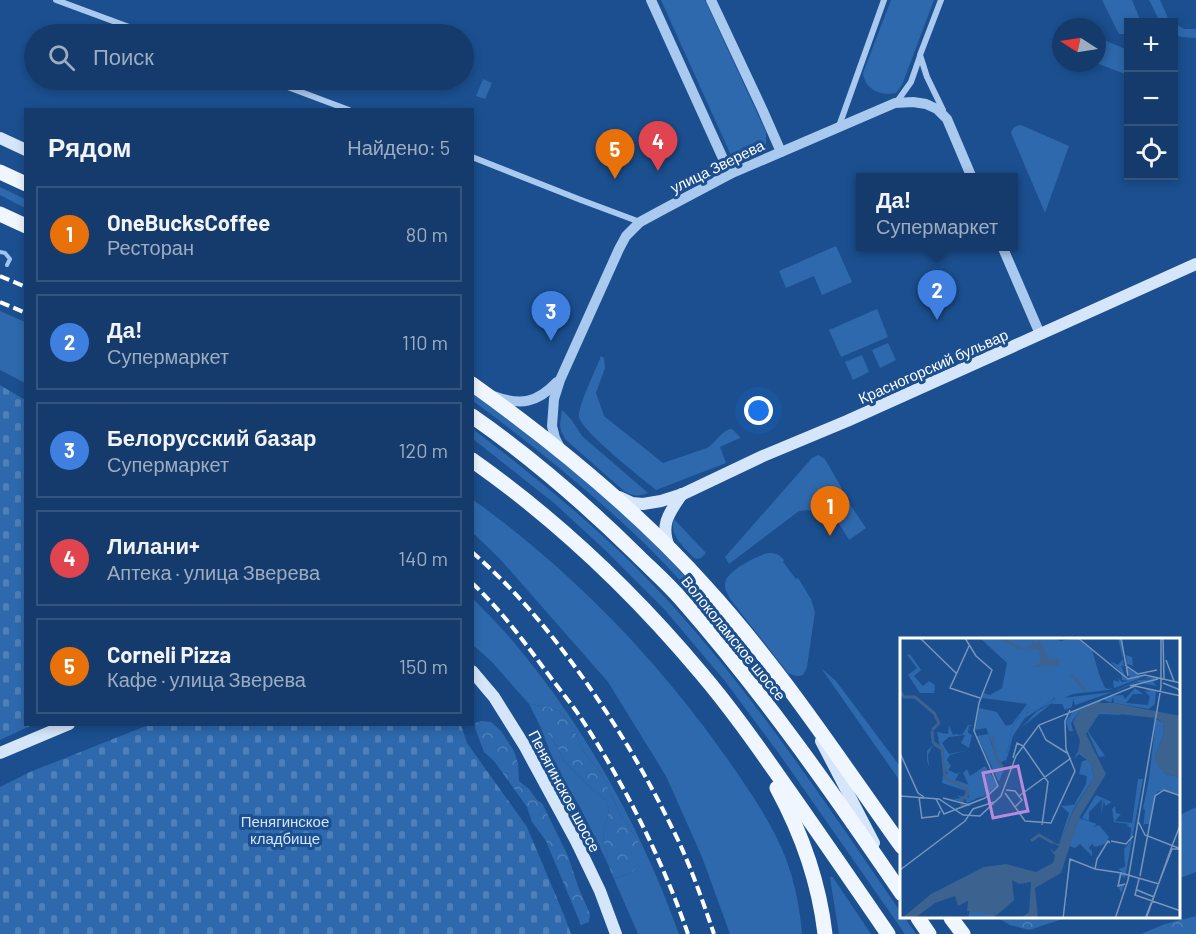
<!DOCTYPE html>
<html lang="ru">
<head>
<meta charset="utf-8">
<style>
  body { margin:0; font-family:Barlow,sans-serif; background:#214673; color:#f1f3f6 }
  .controls { position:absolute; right:18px; top:18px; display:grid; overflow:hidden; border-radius:0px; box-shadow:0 3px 9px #0003 }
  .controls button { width:54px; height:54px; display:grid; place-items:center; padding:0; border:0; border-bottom:2px solid #33557e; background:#143b6b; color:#f1f3f6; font:30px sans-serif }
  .compass { position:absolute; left:1052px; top:18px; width:54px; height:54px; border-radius:50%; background:#143b6b; box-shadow:0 3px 9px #0003; rotate:282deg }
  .you { position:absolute; left:759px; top:411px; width:21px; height:21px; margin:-15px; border:4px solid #fff; border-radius:50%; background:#1a73e8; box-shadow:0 0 0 9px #1a73e833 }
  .badge { display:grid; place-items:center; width:39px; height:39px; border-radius:50%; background:#8c9099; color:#fff; font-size:20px; font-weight:700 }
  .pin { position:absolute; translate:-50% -50px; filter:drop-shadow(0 2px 3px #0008) }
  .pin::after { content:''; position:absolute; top:32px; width:21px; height:18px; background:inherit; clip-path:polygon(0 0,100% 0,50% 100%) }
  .popup { position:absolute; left:856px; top:173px; width:162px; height:78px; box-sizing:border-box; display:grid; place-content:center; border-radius:0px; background:#143b6b; filter:drop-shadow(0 2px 4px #0005); font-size:20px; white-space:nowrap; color:#9dadc1 }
  .popup b { font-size:22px; color:#f1f3f6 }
  .popup::after { content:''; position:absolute; left:50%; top:100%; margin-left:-12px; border:12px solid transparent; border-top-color:#143b6b }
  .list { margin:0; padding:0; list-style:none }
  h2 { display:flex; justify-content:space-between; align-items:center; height:78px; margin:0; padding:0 24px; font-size:26px }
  h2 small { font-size:20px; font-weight:400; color:#9dadc1 }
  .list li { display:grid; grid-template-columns:39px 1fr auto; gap:18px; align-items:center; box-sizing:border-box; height:96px; margin:0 12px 12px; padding:0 12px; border:2px solid #33557e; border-radius:0px }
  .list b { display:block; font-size:22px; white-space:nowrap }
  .list p { margin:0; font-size:20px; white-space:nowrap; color:#9dadc1 }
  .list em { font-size:20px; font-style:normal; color:#9dadc1 }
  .icon { flex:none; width:33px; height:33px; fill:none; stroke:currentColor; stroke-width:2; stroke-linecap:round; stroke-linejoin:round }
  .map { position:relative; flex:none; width:1196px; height:934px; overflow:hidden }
  .search { position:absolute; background:#143b6b; box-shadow:0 3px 9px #0003; left:24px; top:24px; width:450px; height:66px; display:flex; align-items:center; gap:15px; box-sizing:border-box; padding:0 21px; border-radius:33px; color:#9dadc1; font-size:22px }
  .panel { position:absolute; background:#143b6b; box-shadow:0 3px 9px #0003; left:24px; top:108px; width:450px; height:618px; border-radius:0px }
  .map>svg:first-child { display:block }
</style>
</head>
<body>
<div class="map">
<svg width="1196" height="934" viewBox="0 0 1196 934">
  <defs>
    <pattern id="forest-crowns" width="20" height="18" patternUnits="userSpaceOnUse" patternTransform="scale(1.5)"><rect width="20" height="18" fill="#2e69ad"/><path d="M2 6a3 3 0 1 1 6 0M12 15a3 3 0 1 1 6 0" fill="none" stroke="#4d80b9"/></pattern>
    <pattern id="cemetery-stones" width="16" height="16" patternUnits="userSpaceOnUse" patternTransform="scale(1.5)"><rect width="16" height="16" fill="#2e69ad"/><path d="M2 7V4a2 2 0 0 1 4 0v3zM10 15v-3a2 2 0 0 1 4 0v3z" fill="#4d80b9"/></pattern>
  </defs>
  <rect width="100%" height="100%" fill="#1b4f8f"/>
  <g fill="#2e69ad">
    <path d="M661,0H705L766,132V144L762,150L742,159L734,157L730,153Z"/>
    <path d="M891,0H934L902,85L896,93C881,96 865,90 863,73Z"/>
    <path d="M1102,0H1132L1141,22H1128V32L1124,34H1119Z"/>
    <path d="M1149,0H1160L1168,18L1173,22H1160Z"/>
    <path d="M1174,23L1184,29H1196V38L1181,37L1174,34Z"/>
    <path d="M1099,38L1128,50V72L1125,74L1096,63H1097V39Z"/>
    <path d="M483,79L492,83L485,99L476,96Z"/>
    <path d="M1021,125L1069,146L1045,213L1011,133C1013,127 1015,126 1021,125Z"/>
    <path d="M0,187L25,199V208L0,195Z"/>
    <path d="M836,246L852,282L822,295L814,276L786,288L779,271Z"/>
    <path d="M877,309L888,337L841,357L829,330Z"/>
    <path d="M0,311L25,322V383L0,370Z"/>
    <path d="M888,343L896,360L880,368L872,350Z"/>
    <path d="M862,355L869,372L853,380L845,362Z"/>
    <path d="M601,356L604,358L605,368L596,393L604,416L663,463L707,448C717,442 721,430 732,429L740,437V438L720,447L726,463L656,490C642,478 582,432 579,417C577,408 597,367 601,356Z"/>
    <path d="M473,392L580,476L631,520L709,601L761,674C718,623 675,571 625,525C577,481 526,440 473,401Z"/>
    <path d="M562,410L571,419L582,436L648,493C638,497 632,496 624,491L565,439L561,431L560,424Z"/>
    <path d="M473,429C543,483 611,538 671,604C757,699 829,808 902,914V918H905L916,934H905L780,755L725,681L664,609L605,550L554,503L473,439Z"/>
    <path d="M818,455L825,459L842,489L823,500L830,513L849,503L866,528L849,540L838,522L828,528C819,514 817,508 799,511L729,564L725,557L812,458Z"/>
    <path d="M472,499C571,570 656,658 726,757C748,789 772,822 786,859C795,883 800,908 802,934H730L702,857L666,776L608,682L500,559L473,533Z"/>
    <path d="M674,519L706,553L701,558L696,559L693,557C683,546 669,535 674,519Z"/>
    <path d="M768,553C776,553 779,554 784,560L783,562L796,579L798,578L811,599L815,612L807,667L803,675C797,677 794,676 788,673L730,599C727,592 723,587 726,580C731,569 757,556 768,553Z"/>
    <path d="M472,598C483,609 494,620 504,631C581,719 640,825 679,934H638L614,879L633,872L642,856L637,839L621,816L601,773L583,751L572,725L559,711L550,707L529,704L492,662L473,645Z"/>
    <path d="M821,668L836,681L902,769V784Z"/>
    <path d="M540,726L553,739L564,761L591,788L606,800L609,809L603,836L604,845L608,854L607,862L581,809L555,765Z"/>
    <path d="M1196,807V872L1180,878V815Z"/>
    <path d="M832,876L871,934H839L830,878Z"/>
  </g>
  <g fill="url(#forest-crowns)">
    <path d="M529,704L550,707L559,711L572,725L583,751L601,773L621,816L637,839L643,856L633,872L614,879L607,862L608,854L604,845L603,836L609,809L606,800L591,788L564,761L553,739L540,726Z"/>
    <path d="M481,721L491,722L501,731L514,751L518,763L519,781L529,789L537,800L542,803L568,856L579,889L590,914L589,922L581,925L546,841L532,822L527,807L494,761L484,752L475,728V723Z"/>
    <path d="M1196,916V934H1141L1165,924Z"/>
    <path d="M998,918H997H1066L1029,930L1010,925Z"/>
  </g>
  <g fill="url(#cemetery-stones)">
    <path d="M0,385L25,400L26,724L32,725L0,740Z"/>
    <path d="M151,724L461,725L467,743L527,827L564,915L571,934H0V787L30,772Z"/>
  </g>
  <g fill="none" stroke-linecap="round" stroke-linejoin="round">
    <path stroke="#9cc4f0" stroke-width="4" d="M0,252L5,253L10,259L7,265"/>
    <g stroke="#a9c9ee" stroke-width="6">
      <path d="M56,0L148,34"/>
      <path d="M941,0L920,55L927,77L943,110"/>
      <path d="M269,80L349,110"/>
      <path d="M896,103L911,82L920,56"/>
      <path d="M839,126L884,0"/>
      <path d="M472,157L581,200L640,222"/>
    </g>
    <g stroke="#a9c9ee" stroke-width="10">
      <path d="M651,0L730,174"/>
      <path d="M711,0L763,111L781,152"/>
      <path d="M1002,246L1040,334"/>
      <path d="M493,396C521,406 537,403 557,382"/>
      <path d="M560,448L555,438L552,426L554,399L560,380L619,249L626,236L640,222L664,209L730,174L895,103L913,102L926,104L937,109L947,119L972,178"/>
    </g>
    <g stroke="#d6e6fa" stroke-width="12">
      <path d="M0,138L26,150"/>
      <path d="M619,497L632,503L643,504L661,501L683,494L763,456L847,421L1196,264"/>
      <path d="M670,549C659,525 669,513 682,494"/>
      <path d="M472,671L494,697L524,745L576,841L600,891L616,934"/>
      <path d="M821,741L874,843"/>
      <path d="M0,753L69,724"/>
    </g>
    <g stroke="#f0f6ff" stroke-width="15">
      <path d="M0,172L26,184"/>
      <path d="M0,214L26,226"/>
      <path d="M472,384C556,444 636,509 705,586C779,667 839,759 902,847"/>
      <path d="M472,416C531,457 585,504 636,554C651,569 667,583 681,599C762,691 833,793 902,894"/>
      <path d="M472,460C557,520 634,593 701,673C730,707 756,744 782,781C818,832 853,883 888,934"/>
      <path d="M777,788C802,834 819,882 825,934"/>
      <path d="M918,918L929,934"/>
      <path d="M951,918L963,934"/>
    </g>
    <g stroke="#fff" stroke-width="4" stroke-dasharray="10 4.5" stroke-linecap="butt">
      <path d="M0,276L26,287"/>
      <path d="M0,302L26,313"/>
      <path d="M472,552C509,584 541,621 570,660C613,718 647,775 678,840C692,870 703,902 714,934"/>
      <path d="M472,583C500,609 523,640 545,670C557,686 570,702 581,718C625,785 662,859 688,934"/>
    </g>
  </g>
  <g text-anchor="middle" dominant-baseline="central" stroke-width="6" stroke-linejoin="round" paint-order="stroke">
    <g font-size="15" fill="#fff" stroke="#1b4f8f">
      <text transform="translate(717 166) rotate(-26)">улица Зверева</text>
      <text transform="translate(933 366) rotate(-24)">Красногорский бульвар</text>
      <text transform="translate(734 638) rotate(51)">Волоколамское шоссе</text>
      <text transform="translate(565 791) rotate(62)">Пенягинское шоссе</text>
    </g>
    <g font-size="15" fill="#cfe3fa" stroke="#1b4f8f">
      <text x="285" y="821">Пенягинское<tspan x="285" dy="17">кладбище</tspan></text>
    </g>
  </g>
  <g transform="translate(900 638)">
    <rect width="280" height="280" fill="#1b4f8f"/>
    <path d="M80,0H156L160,3L177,0L192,12L199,36L205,50L209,51L214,50L213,44L214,42L219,44L218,40L222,44L228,43L222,42L221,34L210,23L218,27L223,21L218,0H221L224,29L221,27L226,41L230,39L227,33L226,17L232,19L233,28L227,26L228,30L239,37L228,43L239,38L244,37L239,40L254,39L267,42L241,40L209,52L173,56L136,72L155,61L152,57L142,62L126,71L130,73L122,75L120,84V78L112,89L106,122L99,125L86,90L75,92L76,96L75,94L79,70L97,74L106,88L112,86L127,66L82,60L84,55L90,57L102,50L107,25ZM10,16L21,32L14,38L23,48L29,43L35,47L34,55H20L8,37L17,30L7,17ZM257,41L253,44L257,48L237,44L218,52L175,67L173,61L172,69L165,72L162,66H151L122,89L137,73L163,60L212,54L239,42ZM235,50L243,56H233L226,65L248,67L250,58L244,53L250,54L243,50L256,52L255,66L249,71L214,65L213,59L211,65L202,61L201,64L180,72L171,85L173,93H169L166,84L173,73L209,58L223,57L225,61ZM214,73L222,77L199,76L188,93L205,118L199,119L187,93L198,74ZM249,80L258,82L263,85L264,95L255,119L265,136L280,139V157L265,152L257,154L249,186H244L243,190L256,81ZM49,87L53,97L56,96L62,97L68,87H74L69,88L68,95L72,97L69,110L61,105L65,97L49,99L42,105L49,116L68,112L50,117L47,122L51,128L48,132L57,136L60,134L55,142L75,149L67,159L76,161L67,165L65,161L60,163L52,161L61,160L56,157L64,159L66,153L42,145L43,137L48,136L42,126L44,114L33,107L28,117L29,129L27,122V113L34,106L40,108L37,94L48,96ZM178,113L184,116L191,125L194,140L174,170L159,206L169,175L161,168L174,167L186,146L187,138L179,136L182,123L187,122L179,116L174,121ZM238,141H243L225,240L221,237L219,246L224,247L221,255L218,247L219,236L215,235L225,236L218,231L225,229L224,211L230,204L231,190L226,187L233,185L229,186L214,184L212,171L215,168L216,175L221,176L215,183L232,185ZM196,157L212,164L205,168L204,161L202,172L201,180L202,161L189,174V183L182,180Z" fill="#2e69ad"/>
    <path d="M162,35L163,49L159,46L156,50L163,57L156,60L152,52L154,61L125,80L113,98L105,128L112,89L124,73L128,75L126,71L141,62L137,60L129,68L135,60L133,55L126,59L130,47L135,42L137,47L148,50L156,41L154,36L159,40ZM264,137L280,141V157L258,152L252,162L250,158L251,173L246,174L243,170L249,141H253L250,148L259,141L268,150L275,146L264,141ZM179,180L197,186L193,189L199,187L209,199L205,206L195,209L192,206L189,210L192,213V218L180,206L175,210L169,208ZM70,272L92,275L97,279L68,280Z" fill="#2e69ad"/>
    <path d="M88,96L97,122L104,130L99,144L77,98ZM85,128L98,147L85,158L70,162L67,151L74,149L69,148L63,135L67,131L70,138Z" fill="#2e69ad"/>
    <path d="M133,2L137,6L140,2L149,21H160L158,28L133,29L141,24L139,12L120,11L132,7ZM195,65H214L280,78V139L265,136L257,127L255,119L264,95L263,85L256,80L199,74L186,96L206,136L179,180L161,235L135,250L138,280H121L129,274L131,244L119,246L112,242L114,262L97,277L67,273L68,263L58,268L55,258L35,265L15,280L1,281L31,256L84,229L106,226L136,234L153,225L155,218L149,209L154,214L159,208L149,203L159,206L174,171L194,140L191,125L178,113L180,103L173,84L180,72Z" fill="#3c6290"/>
    <path fill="none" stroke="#3c6290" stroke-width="3" d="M100,0L122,11M171,36L185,52M0,53L4,59H15L34,75L39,85L32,92M32,93L33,104L42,111L45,140L66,150L68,156L62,161V168M92,98L97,122L103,129M131,203L139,197L153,205"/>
    <path fill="none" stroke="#7695bc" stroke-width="1.5" d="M20,0L57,36M178,0L228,41L245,37L281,45M221,0L228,38M263,0L264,42M69,8L50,50L80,60M266,22L274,43M225,27L238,36L257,32M263,45L278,51L281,56M230,48L258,41M139,88L146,102L167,115M123,108L148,144L142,187M0,115L18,155L24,159M113,120L117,105L123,108M106,152L115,153L122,162L115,169M105,155L125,183L151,185L175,133L166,111L165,83L170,72M0,158L39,161L63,177L80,178L101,158L116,118L139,87L235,48L281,58M119,158L171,120M19,159L22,181M43,160L70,167M36,161L44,176L85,160L98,148L74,93L79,65L92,32L76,18L65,0M21,180L38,178L40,173M238,183L245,197L281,211M211,203L226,206L233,198M272,208L281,185M195,231L197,221L208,203L210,205L208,203M0,232L65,183L73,171L94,164M240,238L255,158L264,152L281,158M239,241L235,257L281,273M225,246L218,248L221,235L259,246M237,252L254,259M163,281L170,221L195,231L222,235M215,281L228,242L261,49V0M245,281L272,211H281M246,281L272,208"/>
    <path fill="#b68bdc" fill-opacity="0.15" stroke="#b68bdc" stroke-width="3" d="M118,128L128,173L93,180L83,135Z"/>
    <rect width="280" height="280" fill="none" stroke="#fff" stroke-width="3"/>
  </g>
</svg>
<div class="controls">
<button>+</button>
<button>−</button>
<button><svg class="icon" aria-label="locate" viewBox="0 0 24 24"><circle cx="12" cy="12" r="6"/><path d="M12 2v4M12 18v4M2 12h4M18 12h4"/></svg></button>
</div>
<svg class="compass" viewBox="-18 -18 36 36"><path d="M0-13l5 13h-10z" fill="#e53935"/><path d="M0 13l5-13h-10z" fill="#9dadc1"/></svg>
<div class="you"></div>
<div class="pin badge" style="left:830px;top:536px;background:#e8710a">1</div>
<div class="pin badge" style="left:937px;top:320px;background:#3f7fe0">2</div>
<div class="popup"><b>Да!</b>Супермаркет</div>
<div class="pin badge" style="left:551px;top:341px;background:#3f7fe0">3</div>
<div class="pin badge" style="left:658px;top:171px;background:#e0444e">4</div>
<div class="pin badge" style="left:615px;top:179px;background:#e8710a">5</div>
<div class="search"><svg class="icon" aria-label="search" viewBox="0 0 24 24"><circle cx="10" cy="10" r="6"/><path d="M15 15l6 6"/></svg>Поиск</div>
<section class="panel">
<h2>Рядом<small>Найдено: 5</small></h2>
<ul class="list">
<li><span class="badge" style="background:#e8710a">1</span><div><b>OneBucksCoffee</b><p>Ресторан</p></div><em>80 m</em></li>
<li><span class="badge" style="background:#3f7fe0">2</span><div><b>Да!</b><p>Супермаркет</p></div><em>110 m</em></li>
<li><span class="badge" style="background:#3f7fe0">3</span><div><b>Белорусский базар</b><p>Супермаркет</p></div><em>120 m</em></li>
<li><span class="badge" style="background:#e0444e">4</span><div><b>Лилани+</b><p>Аптека · улица Зверева</p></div><em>140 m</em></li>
<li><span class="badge" style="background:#e8710a">5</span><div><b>Corneli Pizza</b><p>Кафе · улица Зверева</p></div><em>150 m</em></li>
</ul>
</section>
</div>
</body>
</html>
